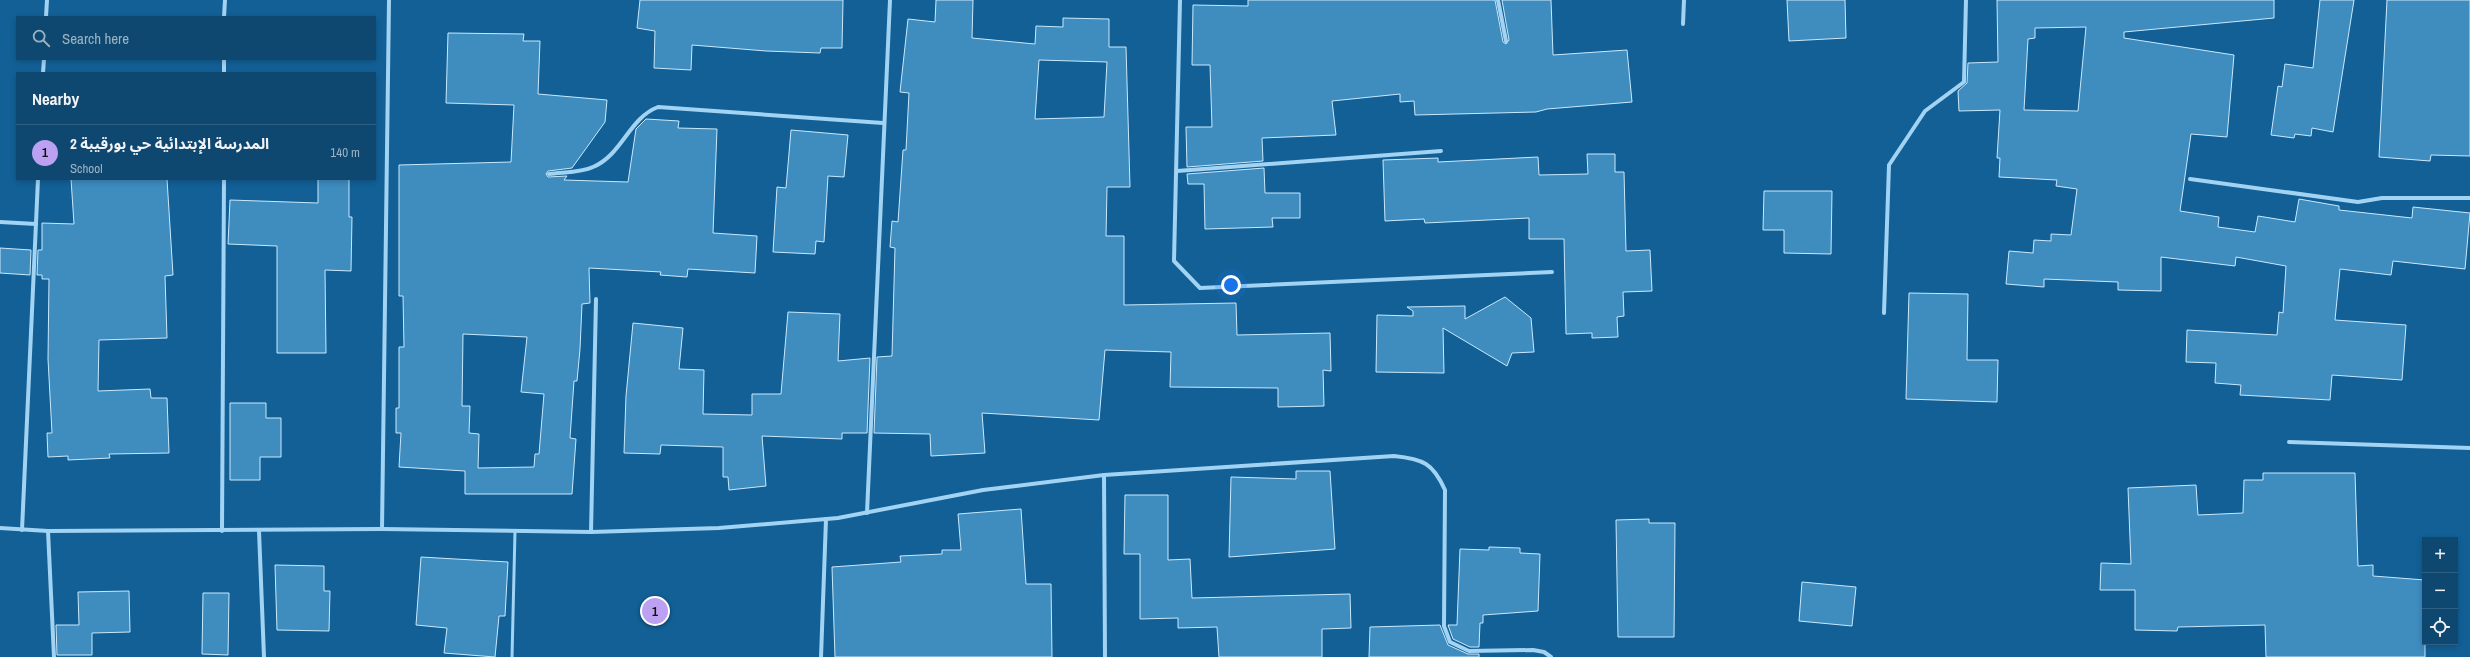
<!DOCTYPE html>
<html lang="en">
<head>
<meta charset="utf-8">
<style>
  body { margin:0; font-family:"Archivo Narrow","Noto Sans Arabic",sans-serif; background:#1c5278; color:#f1f3f6 }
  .controls { position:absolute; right:12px; bottom:12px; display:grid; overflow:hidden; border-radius:0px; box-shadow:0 2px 6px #0003 }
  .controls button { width:36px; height:36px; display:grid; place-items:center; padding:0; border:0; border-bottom:1px solid #2e6083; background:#0e4870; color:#f1f3f6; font:20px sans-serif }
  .you { position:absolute; left:1231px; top:285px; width:14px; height:14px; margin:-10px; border:3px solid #fff; border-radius:50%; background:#1a73e8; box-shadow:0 0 0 6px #1a73e833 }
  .badge { display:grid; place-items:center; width:26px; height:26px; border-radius:50%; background:#bca0f2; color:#111; font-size:13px; font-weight:700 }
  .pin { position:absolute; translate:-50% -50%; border:2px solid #fff; box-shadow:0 1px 4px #0006 }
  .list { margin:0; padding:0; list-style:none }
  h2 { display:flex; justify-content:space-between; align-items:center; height:52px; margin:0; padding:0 16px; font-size:17px }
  h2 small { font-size:13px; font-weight:400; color:#9bb2c3 }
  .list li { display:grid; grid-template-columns:26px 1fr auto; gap:12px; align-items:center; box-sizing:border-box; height:56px; padding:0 16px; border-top:1px solid #2e6083 }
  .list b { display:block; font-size:15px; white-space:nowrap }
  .list p { margin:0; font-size:13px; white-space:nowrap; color:#9bb2c3 }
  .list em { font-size:13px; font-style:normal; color:#9bb2c3 }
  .icon { flex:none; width:22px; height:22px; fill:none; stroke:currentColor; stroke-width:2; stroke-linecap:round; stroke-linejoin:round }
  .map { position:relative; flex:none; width:2470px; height:657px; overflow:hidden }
  .search { position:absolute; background:#0e4870; box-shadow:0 2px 6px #0003; left:16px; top:16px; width:360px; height:44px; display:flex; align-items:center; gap:10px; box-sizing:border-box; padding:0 14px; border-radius:0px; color:#9bb2c3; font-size:15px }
  .panel { position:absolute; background:#0e4870; box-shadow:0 2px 6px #0003; left:16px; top:72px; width:360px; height:108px; border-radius:0px }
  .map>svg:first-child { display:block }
</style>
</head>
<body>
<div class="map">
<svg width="2470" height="657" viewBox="0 0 2470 657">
  <rect width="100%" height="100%" fill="#126096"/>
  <g fill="#3f8cbf" stroke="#c9e9fd" fill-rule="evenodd">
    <path d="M640,0H843L842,48H821L820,53L766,51L692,45L691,70L654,68L655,31L637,28Z"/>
    <path d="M936,0H973L972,38L1035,44L1036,26L1063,27V18L1109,19V47H1126L1130,187H1107L1106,236H1124V305L1236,303L1237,335L1330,333L1331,371L1323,370L1324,406L1278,407V388L1170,387L1171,352L1105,350L1099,420L982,413L985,453L931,456L930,434L874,433L877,357L892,356L895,248L890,247L892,221L898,222L903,150H906L909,93L900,92L908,19L935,22ZM1039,60L1107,62L1104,117L1035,119Z"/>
    <path d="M1248,0H1495L1503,42L1506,44L1509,40L1502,0H1551L1553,55L1627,50L1632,102L1547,109L1536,112L1415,115L1414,101L1400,102V94L1332,101L1336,135L1262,138L1263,161L1187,167L1186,127H1212L1210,65H1192L1193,5L1248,6Z"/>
    <path d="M1787,0H1845L1846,38L1789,41Z"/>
    <path d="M1997,0H2274V18L2124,32V38L2234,55L2227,137L2191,134L2180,211L2219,217L2218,227L2255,232L2258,216L2295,222L2299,199L2339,206V210L2412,218L2413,207L2470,213L2465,269L2393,261L2391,275L2340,269L2335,320L2406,325L2402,380L2332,375L2330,400L2240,395L2241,385L2215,383L2216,363L2186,362L2187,330L2277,335L2279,312L2283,313L2286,266L2236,257L2235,266L2161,257V291L2118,290V282L2044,279V287L2006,284L2009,251L2033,253L2034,240L2051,241V234L2071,235L2077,189L2056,186L2057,180L1999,177L2000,158H1997L2000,110L1959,111L1958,91L1967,83L1968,63L1998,62ZM2086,27L2078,111L2024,110L2028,39L2035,38V28Z"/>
    <path d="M2320,0H2354L2333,132L2312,128L2311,136L2295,134L2294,138L2271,135L2278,86L2282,87L2285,64L2313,68Z"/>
    <path d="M2387,0H2470V156L2431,155L2430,161L2379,157Z"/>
    <path d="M448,33L524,34L523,41H540L538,94L607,100L605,122L572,168L548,171L546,174L548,177L567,176L564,180L628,182L636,129L646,119L679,121L678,128L717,129L713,233L757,236L755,273L688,269L687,277L660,275L661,272L589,268L590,303L582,304L580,349L577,381H574L570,438L576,439L572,494H465V471L399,467L401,433H396V408H399V347H404L403,296H399V165L511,162L514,105L446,103ZM463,334L527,337L521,392L544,394L539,454H535L534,467L478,468L479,434L469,433L470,406H462Z"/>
    <path d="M791,130L848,135L844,177L828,176L824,242L816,241L815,254L773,252L777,187L786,188Z"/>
    <path d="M1587,154H1615V172H1624L1626,251L1650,250L1652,291L1623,292L1624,316L1617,317L1618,337L1592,338V333L1566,334L1564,239H1529V218L1425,223L1424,219L1385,221L1383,160L1438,158V162L1538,157L1539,175L1588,174Z"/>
    <path d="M1264,168L1265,193H1300V218H1272L1273,227L1205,229L1204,184H1188L1187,174Z"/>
    <path d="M71,179H167L173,275L165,276L167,338L99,340L98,391L150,389L151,398H167L169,453L109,454L110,458L68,460V456L48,457L47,433H52L48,359L49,279H42V275H37L38,250H42V223L74,224Z"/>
    <path d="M318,179H349V217H352L351,271L325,270L326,353H277V246L228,244L230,200L318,203Z"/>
    <path d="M1764,191H1832L1831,254L1784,253V230H1763Z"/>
    <path d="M0,248L31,250L30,275L0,273Z"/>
    <path d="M1909,293L1968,294L1967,360H1998L1997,402L1906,399Z"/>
    <path d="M1505,297L1531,318L1534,352L1512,353L1507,366L1443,328L1444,373L1376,372L1377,315L1413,316V311L1407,307L1465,306V319Z"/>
    <path d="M788,312L840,314L838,361L870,358L867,433H842V439L762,436L766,486L729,490L728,477H723V447L661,445L660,454L624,453L626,396L633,323L683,328L679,369L704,370L703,414L752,415V394H781Z"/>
    <path d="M230,403H266V418H281V457H260V480H230Z"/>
    <path d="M1296,471H1330L1335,549L1229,557L1231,477L1296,479Z"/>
    <path d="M2263,473H2355L2358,566L2373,565V576L2425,580V657H2266L2265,625L2178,627L2177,631L2135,630V590H2100L2101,563L2131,564L2128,488L2196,485L2198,515L2243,513L2244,480H2263Z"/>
    <path d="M1125,495H1168V560L1190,559L1192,598L1350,594L1351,628L1322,629V657H1219L1217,627L1178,628V618L1140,619V554H1124Z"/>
    <path d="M1021,509L1026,584H1051L1052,657H835L832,567L901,562L900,556L942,554V550H961L958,514Z"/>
    <path d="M1649,519V523H1675L1674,637H1618L1616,520Z"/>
    <path d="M1489,547L1520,548V553L1540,554L1538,611L1483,615V623H1480L1479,647H1470L1453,639L1448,625H1457L1460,549L1489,550Z"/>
    <path d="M421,557L508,562L505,616H499L495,657L444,653L447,628L416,625Z"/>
    <path d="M275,565L324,566V591H330L329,631L277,630Z"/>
    <path d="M1802,582L1856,587L1852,626L1799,621Z"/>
    <path d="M129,591L130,632L92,633V655H57L56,625H79L78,592Z"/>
    <path d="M203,593H229L228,655L202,654Z"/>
    <path d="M1440,625L1448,645L1468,654H1479V657H1369L1370,627Z"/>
  </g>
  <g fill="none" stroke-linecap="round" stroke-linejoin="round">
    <path stroke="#a2d3f3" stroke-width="3" d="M512,657L515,531"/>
    <g stroke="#a2d3f3" stroke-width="4">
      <path d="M1180,0L1174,261L1200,288L1552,272"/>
      <path d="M1498,0L1506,41"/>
      <path d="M46,17L47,0"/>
      <path d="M224,17L225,0"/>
      <path d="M1683,24L1684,0"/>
      <path d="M43,73L44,59"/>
      <path d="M224,73V59"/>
      <path d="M1177,171L1441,151"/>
      <path d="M549,174C562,172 581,173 593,167C622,155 629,118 658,107L883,123"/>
      <path d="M2190,179L2358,202L2382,198H2470"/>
      <path d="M0,222L36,224"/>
      <path d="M1884,313L1889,165L1925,111L1964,82L1966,0"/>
      <path d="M2289,442L2470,448"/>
      <path d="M1104,475L1105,657"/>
      <path d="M867,513L890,0"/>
      <path d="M0,528L48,531L382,529L591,532L719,528L838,518L983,490L1104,475L1394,456C1423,459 1433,463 1445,490L1444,626L1450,642L1469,651L1533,650L1544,652L1551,657"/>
      <path d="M382,529L389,0"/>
      <path d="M22,530L38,179"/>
      <path d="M48,531L54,657"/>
      <path d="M222,531L224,179"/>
      <path d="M259,531L264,657"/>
      <path d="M591,532L596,299"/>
      <path d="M821,657L826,519"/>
    </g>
  </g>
</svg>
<div class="controls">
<button>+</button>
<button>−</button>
<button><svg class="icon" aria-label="locate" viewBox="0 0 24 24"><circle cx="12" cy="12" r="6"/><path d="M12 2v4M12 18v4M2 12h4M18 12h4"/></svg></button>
</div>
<div class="you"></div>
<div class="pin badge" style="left:655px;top:611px">1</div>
<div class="search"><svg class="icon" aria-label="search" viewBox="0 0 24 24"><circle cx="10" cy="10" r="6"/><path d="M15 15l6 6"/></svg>Search here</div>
<section class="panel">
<h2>Nearby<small></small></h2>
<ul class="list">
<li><span class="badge">1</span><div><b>المدرسة الإبتدائية حي بورقيبة 2</b><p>School</p></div><em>140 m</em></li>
</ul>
</section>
</div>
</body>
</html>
